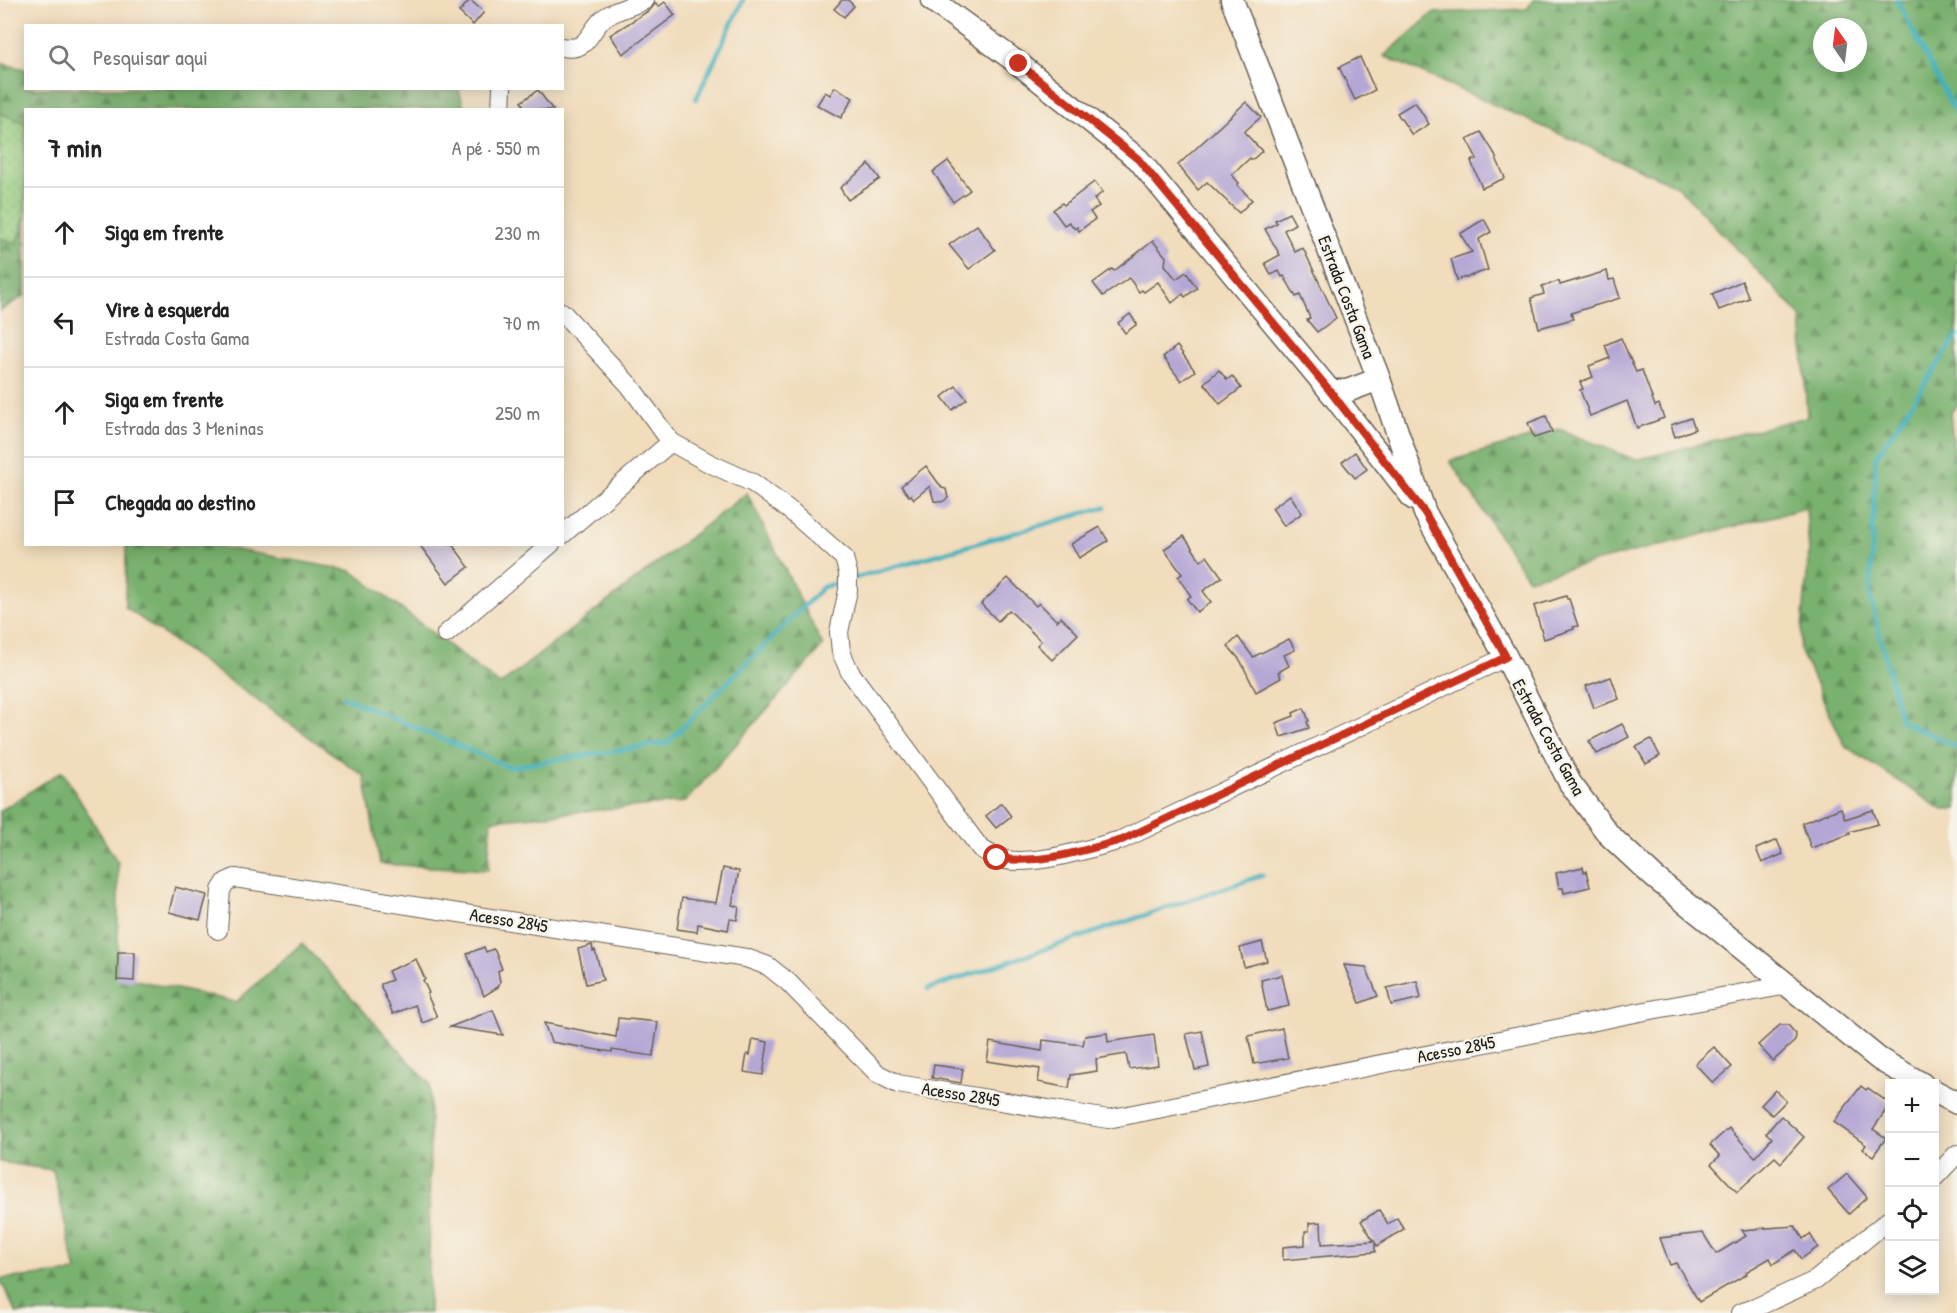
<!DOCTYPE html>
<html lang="pt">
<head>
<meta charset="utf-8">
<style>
  body { margin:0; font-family:"Patrick Hand",sans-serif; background:#f6f6f6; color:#222 }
  .controls { position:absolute; right:18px; bottom:18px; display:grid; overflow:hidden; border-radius:0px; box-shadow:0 3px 15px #0003 }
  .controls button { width:54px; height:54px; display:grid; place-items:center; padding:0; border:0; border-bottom:2px solid #e0e0e0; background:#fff; color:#222; font:30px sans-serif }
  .compass { position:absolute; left:1813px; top:18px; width:54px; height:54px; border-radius:50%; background:#fff; box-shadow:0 3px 15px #0003; rotate:346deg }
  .stop { position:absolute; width:18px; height:18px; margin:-14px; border:4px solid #c8321e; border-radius:50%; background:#fff }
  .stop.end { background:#c8321e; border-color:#fff; box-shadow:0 2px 6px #0008 }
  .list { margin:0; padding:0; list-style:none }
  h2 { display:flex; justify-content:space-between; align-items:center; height:78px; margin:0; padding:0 24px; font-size:26px }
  h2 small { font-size:20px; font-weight:400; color:#767676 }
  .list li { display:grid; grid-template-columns:39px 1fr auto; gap:18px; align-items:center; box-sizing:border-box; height:90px; padding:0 24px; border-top:2px solid #e0e0e0 }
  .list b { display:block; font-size:22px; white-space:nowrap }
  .list p { margin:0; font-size:20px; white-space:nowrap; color:#767676 }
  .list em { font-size:20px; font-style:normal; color:#767676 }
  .icon { flex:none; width:33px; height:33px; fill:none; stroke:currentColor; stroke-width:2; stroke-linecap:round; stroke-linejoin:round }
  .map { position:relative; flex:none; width:1957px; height:1313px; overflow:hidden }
  .search { position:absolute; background:#fff; box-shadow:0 3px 15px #0003; left:24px; top:24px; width:540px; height:66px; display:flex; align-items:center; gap:15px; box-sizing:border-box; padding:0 21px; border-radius:0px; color:#767676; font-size:22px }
  .panel { position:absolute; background:#fff; box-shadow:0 3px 15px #0003; left:24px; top:108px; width:540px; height:438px; border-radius:0px }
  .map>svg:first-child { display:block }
</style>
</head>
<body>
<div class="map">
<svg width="1957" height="1313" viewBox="0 0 1957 1313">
  <defs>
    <pattern id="forest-firs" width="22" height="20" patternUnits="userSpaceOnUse" patternTransform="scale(1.5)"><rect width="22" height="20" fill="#79b16e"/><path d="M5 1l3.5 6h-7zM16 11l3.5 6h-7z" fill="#628f5a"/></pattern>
    <pattern id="park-dots" width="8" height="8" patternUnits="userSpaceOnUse" patternTransform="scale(1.5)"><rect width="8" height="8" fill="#97ce80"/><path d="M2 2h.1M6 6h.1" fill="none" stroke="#82b06e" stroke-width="1.8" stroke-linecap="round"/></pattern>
  </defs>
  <rect width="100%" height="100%" fill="#f7f3e8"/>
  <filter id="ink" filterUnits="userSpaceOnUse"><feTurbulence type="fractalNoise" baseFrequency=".0167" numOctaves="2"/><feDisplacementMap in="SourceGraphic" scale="12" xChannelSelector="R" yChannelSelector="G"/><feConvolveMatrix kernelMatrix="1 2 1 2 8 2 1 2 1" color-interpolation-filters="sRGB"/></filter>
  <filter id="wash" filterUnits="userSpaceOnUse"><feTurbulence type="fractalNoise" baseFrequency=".008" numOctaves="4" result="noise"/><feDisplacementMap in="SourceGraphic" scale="24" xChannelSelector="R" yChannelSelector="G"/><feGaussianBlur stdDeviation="1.35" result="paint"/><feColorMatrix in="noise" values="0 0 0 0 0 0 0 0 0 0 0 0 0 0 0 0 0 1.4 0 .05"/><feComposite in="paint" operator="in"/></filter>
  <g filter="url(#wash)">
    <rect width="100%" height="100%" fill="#f1dcbb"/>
    <g fill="url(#forest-firs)" stroke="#4a6645" stroke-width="1.5" fill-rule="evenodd">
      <path d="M1533,0H1957V405L1950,412L1957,478V809H1941L1845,746L1800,650L1809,552L1806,508L1528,579L1450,461L1559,429L1636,460L1807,417L1801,316L1677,186L1384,56L1433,13L1527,9ZM1822,27H1858V63H1822Z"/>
      <path d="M0,63L25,69L26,88L459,89L464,109L26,110L25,295L0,311Z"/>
      <path d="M747,493L823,646L685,802L491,820L488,870L380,864L364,776L125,607L126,545H211L352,571L500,685Z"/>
      <path d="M62,771L118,863V976L236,1002L302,943L430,1084L429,1313H16L0,1279L76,1272L53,1170L0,1162V811Z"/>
    </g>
    <path fill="url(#park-dots)" stroke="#5a754e" stroke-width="1.5" d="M0,113L25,123V217L16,243L0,238Z"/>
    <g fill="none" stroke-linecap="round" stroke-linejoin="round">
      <g stroke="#42b1be" stroke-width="4.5">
        <path d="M1897,0L1957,116"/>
        <path d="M696,99L743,0"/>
        <path d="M1957,336L1876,457L1870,596L1901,721L1957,747"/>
        <path d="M851,579L1105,507"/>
        <path d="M343,697L509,767L667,743L823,587L843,581"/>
        <path d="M928,989L1263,875"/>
      </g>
    </g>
    <g id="blocks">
      <g fill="#b5a7d5">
        <path d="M470,0L484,12L473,25L459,12Z"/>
        <path d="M842,0H848L854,6L844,17L834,9Z"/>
        <path d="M665,2L675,15L623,54L610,35L650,10L656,3L658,7Z"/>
        <path d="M1360,57L1375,90L1355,100L1339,67Z"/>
        <path d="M835,87L853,98L841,118L817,105L825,92L830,95Z"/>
        <path d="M538,90L553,110H527L521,102Z"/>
        <path d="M1246,102L1261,117L1244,132L1262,151L1252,160L1250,158L1232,175L1239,183L1237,185L1252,200L1239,213L1207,182L1198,190L1178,165Z"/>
        <path d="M1415,102L1429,124L1412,135L1397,113Z"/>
        <path d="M1481,132L1493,151L1505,178L1482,188L1471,161L1477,159L1467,139Z"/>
        <path d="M948,161L970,190L953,202L933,172Z"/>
        <path d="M869,164L880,179L848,200L840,188Z"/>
        <path d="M1094,182L1103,192L1094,199L1099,206L1090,212L1095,219L1079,231L1077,227L1075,229L1069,222L1064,225L1053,210L1062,203L1064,205Z"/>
        <path d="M1289,213L1295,224L1284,230L1295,252L1303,248L1336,318L1317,332L1307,320L1310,318L1300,295L1296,297L1284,276L1282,277L1279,271L1271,275L1265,263L1280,255L1265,229L1277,223L1275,220Z"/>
        <path d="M1484,219L1491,232L1479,239L1488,270L1457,280L1451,259L1472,252L1460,234Z"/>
        <path d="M977,225L995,250L969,269L949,245Z"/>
        <path d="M1153,241L1166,257L1165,265L1176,279L1186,272L1197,288L1185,297L1183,294L1172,303L1158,282L1144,292L1142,290L1139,292L1129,278L1103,296L1093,283L1112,269L1114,271Z"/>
        <path d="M1607,271L1609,280L1614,279L1620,298L1571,313L1573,319L1539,328L1531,298L1544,294L1542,286L1559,281L1560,285Z"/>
        <path d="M1742,281L1749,298L1719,310L1712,294Z"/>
        <path d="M1130,314L1137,324L1125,333L1118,323Z"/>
        <path d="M1621,338L1636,372L1642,370L1655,406L1659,404L1664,418L1637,428L1627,401L1590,416L1580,390L1583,389L1580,382L1593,377L1589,366L1610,358L1605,345Z"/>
        <path d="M1177,346L1195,371L1181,381L1163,357Z"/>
        <path d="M1219,370L1227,380L1232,376L1241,388L1220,404L1204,383Z"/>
        <path d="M956,386L967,399L952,410L942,397Z"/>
        <path d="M1546,416L1552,432L1534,438L1528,423Z"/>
        <path d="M1691,418L1695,429L1675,437L1671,425Z"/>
        <path d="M1355,452L1367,469L1355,478L1342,462Z"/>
        <path d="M926,466L942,488L946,489L948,498L942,502L934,501L930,486L914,499L911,495L909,496L901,486Z"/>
        <path d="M1290,495L1302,513L1284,526L1272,508Z"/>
        <path d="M1100,527L1108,541L1079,558L1071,544Z"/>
        <path d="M1184,536L1201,561L1207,556L1222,577L1203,591L1211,602L1197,612L1187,599L1191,596L1178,577L1182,574L1164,549Z"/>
        <path d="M419,544H452L469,567L448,583Z"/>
        <path d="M1008,578L1036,606L1039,603L1057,621L1061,617L1078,634L1052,660L1037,645L1041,641L1009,610L998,621L981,604Z"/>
        <path d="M1566,596L1567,599H1569L1578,626L1573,627L1574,629L1544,639L1534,606Z"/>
        <path d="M1238,637L1253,657L1289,639L1295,650L1284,655L1289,666L1278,672L1281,678L1256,692L1240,660L1228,646Z"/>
        <path d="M1611,677L1619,699L1594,708L1586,686Z"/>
        <path d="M1304,708L1309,721L1307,722L1309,728L1281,737L1276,723L1294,716L1293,713Z"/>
        <path d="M1622,724L1629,737L1597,754L1589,741Z"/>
        <path d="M1651,739L1660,756L1646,764L1636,747Z"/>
        <path d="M1001,803L1011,816L996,828L986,816Z"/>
        <path d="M1841,808L1845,819L1873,810L1878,824L1849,832L1850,834L1811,848L1802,823Z"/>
        <path d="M1777,840L1783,854L1762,863L1756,849Z"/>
        <path d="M1583,867L1584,872L1586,871L1590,887L1564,893L1563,888H1559L1556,873Z"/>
        <path d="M723,868L739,871L732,905L739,907L737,920L730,919L728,930L698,924L697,932L677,929L682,898L716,903Z"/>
        <path d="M175,887L207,895L200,920L169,912Z"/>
        <path d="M1262,942L1267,961L1244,967L1240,948Z"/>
        <path d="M592,945L593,951L595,950L603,980L586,984L578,949Z"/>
        <path d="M484,947L486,952L493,949L495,951L502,969L498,971L500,982L498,987L484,996L467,954Z"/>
        <path d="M118,952H135L134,981L117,980Z"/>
        <path d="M416,959L425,979L423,980L429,993L427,994L437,1017L423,1023L415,1005L393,1014L381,987V984L392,980L388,971Z"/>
        <path d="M1344,965L1366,967L1378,996L1360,1003Z"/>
        <path d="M1282,975L1289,1006L1267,1011L1261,980Z"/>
        <path d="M1417,981L1421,998L1391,1005L1387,988Z"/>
        <path d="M493,1010L503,1035L450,1027Z"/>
        <path d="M618,1018L658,1022L653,1056L612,1050V1052L598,1050L551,1042L544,1023L616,1037Z"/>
        <path d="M1780,1025H1788L1796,1034L1795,1041L1773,1061L1758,1045Z"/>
        <path d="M1282,1028L1288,1058L1254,1064L1248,1036Z"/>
        <path d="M1202,1031L1209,1067L1195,1070L1186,1034Z"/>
        <path d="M1107,1033L1108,1042L1154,1035L1158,1065L1129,1069L1126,1054L1096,1059L1097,1071L1071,1075L1069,1088L1038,1082L1040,1069L987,1061L990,1042L1042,1051L1043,1040L1083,1045L1085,1036Z"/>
        <path d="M753,1039L768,1042L763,1075L744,1072L747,1054L750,1055Z"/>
        <path d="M1714,1047L1732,1067L1713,1083L1695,1064Z"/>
        <path d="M934,1065L963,1069L961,1083L932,1078Z"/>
        <path d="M1861,1086L1866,1090L1868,1088L1890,1104L1873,1129L1886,1138L1873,1156L1863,1149L1866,1145L1834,1122Z"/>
        <path d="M1775,1090L1786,1101L1772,1115L1761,1105Z"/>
        <path d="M1781,1116L1804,1137L1781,1163L1775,1157L1737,1192L1711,1164L1720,1156L1710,1145L1729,1128L1755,1157L1772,1138L1766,1133Z"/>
        <path d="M1847,1174L1867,1197L1849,1214L1828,1190Z"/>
        <path d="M1379,1210L1388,1224L1397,1218L1404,1229L1377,1246L1375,1242V1252L1283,1260V1247L1305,1245V1231H1309V1223L1321,1222L1322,1244L1374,1241L1361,1221Z"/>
        <path d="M1795,1226L1803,1239L1810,1234L1818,1247L1801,1259L1795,1250L1773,1264L1770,1258L1746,1272L1747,1274L1699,1302L1676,1263L1670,1265L1660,1238L1703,1233L1716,1254L1746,1236L1742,1230Z"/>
      </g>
    </g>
  </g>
  <g filter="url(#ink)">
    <use href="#blocks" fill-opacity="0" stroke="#675f54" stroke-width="1.5"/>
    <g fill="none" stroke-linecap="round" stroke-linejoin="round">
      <defs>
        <g id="minor">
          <path d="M562,47C588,52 588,33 602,20C611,11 633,6 645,0"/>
          <path d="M501,110L502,88"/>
          <path d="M562,312L630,386L671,442L709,463L753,483L792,512L844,558L848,573V590L839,632L841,652L850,672L980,848C985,851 991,855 996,857C1025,870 1091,848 1121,840L1506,657"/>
          <path d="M562,535L671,442"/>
          <path d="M446,634L551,544"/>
          <path d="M218,930L221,890L226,882L235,878L746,958L768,966L788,982L878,1074L898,1084L1108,1119L1640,1012L1787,985"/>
          <path d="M1934,1178L1957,1154"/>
          <path d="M1740,1313L1755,1308L1816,1280L1890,1219"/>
        </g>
        <g id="major">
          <path d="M932,0L1019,64L1138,159L1330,391L1413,498"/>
          <path d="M1232,0L1379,379L1425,513L1506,657L1570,783L1609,835L1654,877L1879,1059L1922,1084"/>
          <path d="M1330,391H1347L1379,379"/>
          <path d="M1934,1091L1957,1103"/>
        </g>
      </defs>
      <use href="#minor" stroke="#675f54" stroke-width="20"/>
      <use href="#major" stroke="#675f54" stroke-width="25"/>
      <use href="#minor" stroke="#fff" stroke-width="18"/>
      <use href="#major" stroke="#fff" stroke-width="22"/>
    </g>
  </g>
  <g fill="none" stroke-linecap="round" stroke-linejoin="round" filter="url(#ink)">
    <path stroke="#c8321e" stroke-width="8" d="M997,858C1040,865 1081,851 1122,840L1506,657L1425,513L1330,391L1138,159L1019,64"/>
  </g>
  <g text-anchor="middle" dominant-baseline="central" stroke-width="4.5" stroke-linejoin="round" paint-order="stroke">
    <g font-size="18" fill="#1c1c1c" stroke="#f7f3e8">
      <text transform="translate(1347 297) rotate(69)">Estrada Costa Gama</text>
      <text transform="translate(1549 737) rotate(61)">Estrada Costa Gama</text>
      <text transform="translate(509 920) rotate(9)">Acesso 2845</text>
      <text transform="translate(1456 1049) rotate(-11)">Acesso 2845</text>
      <text transform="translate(961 1094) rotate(9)">Acesso 2845</text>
    </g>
  </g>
</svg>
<div class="controls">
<button>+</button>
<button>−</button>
<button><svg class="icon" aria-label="locate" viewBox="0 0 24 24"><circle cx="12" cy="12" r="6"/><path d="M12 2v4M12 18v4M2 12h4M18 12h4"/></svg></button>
<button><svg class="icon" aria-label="layers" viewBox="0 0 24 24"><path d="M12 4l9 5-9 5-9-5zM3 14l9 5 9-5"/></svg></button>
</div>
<svg class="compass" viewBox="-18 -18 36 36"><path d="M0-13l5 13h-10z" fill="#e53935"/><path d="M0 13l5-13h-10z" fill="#767676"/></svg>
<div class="stop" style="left:997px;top:858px"></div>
<div class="stop end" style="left:1019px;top:64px"></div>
<div class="search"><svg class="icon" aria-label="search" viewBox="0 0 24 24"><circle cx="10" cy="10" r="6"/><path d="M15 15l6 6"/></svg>Pesquisar aqui</div>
<section class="panel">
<h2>7 min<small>A pé · 550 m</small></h2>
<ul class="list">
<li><svg class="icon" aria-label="ahead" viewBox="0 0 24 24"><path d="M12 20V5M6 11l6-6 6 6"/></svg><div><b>Siga em frente</b></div><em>230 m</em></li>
<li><svg class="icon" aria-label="left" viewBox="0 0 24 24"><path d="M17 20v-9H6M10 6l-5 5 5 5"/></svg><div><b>Vire à esquerda</b><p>Estrada Costa Gama</p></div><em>70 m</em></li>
<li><svg class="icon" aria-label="ahead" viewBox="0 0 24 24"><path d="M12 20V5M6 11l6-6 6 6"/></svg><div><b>Siga em frente</b><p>Estrada das 3 Meninas</p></div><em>250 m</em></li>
<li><svg class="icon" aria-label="arrive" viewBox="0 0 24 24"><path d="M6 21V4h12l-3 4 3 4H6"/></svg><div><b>Chegada ao destino</b></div></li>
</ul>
</section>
</div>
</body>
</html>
